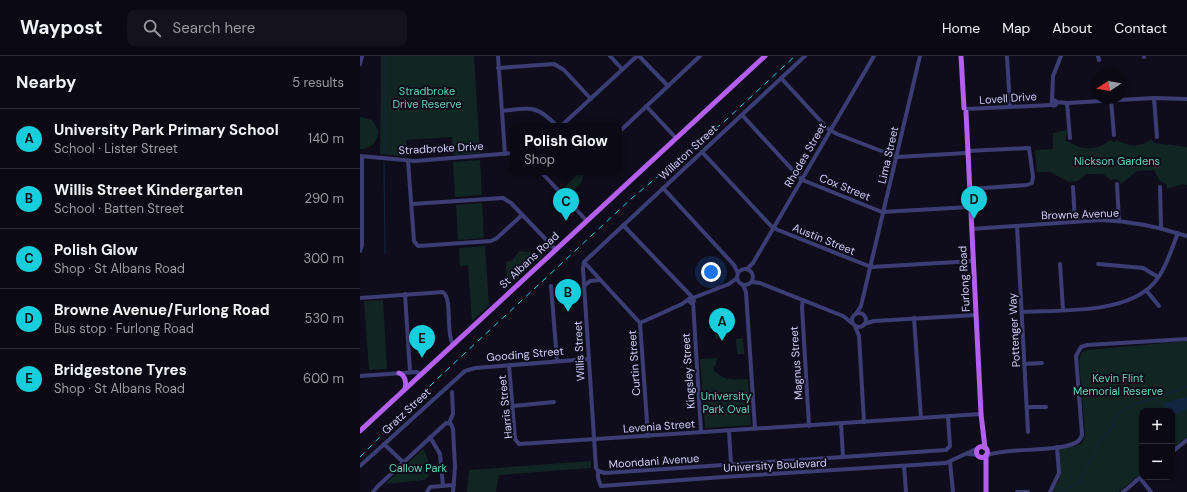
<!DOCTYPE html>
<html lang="en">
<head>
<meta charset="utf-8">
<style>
  body { margin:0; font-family:"DM Sans",sans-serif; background:#14131d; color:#f1f3f6 }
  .controls { position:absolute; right:12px; bottom:12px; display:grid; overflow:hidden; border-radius:8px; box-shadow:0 1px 3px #0004 }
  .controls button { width:36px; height:36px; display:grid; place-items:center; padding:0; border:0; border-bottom:1px solid #2b2b34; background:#0b0a14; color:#f1f3f6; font:20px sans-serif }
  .compass { position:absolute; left:731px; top:12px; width:36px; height:36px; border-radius:50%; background:#0b0a14; box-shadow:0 1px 3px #0004; rotate:258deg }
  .you { position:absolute; left:351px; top:216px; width:14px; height:14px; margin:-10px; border:3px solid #fff; border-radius:50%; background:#1a73e8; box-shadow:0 0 0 6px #1a73e833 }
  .badge { display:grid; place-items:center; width:26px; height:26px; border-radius:50%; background:#17cedc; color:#111; font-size:13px; font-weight:700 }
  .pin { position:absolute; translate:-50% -33px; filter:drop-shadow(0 1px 2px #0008) }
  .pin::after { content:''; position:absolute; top:21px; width:14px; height:12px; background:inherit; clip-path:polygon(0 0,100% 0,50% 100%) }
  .popup { position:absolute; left:150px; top:67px; width:112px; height:52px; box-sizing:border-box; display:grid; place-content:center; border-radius:8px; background:#0b0a14; filter:drop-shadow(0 1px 3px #0005); font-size:13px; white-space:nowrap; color:#9a9aa0 }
  .popup b { font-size:15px; color:#f1f3f6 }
  .popup::after { content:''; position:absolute; left:50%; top:100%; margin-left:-8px; border:8px solid transparent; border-top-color:#0b0a14 }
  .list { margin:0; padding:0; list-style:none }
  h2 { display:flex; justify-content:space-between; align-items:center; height:52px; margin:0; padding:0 16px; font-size:17px }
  h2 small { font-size:13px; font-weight:400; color:#9a9aa0 }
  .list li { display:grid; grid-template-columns:26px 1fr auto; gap:12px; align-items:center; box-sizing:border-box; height:60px; padding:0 16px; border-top:1px solid #2b2b34 }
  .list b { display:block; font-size:15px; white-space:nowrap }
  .list p { margin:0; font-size:13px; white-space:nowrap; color:#9a9aa0 }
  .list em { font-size:13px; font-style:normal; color:#9a9aa0 }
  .icon { flex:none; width:22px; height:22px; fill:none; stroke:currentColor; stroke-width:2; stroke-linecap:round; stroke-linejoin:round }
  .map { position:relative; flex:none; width:827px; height:436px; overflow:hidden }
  header { display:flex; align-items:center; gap:24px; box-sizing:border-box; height:56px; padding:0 20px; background:#0b0a14; border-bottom:1px solid #2b2b34 }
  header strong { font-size:19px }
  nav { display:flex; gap:22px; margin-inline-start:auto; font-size:14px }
  .search { width:280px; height:36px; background:#14131d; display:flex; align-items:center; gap:10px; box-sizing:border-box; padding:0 14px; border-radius:8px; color:#9a9aa0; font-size:15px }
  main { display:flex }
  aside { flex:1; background:#0b0a14 }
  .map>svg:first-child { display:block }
</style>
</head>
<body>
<header>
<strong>Waypost</strong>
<div class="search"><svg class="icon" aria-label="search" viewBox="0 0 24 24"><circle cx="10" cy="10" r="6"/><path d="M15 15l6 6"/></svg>Search here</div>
<nav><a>Home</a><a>Map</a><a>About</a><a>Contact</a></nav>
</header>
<main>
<aside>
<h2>Nearby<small>5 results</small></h2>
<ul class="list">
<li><span class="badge">A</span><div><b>University Park Primary School</b><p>School · Lister Street</p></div><em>140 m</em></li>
<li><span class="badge">B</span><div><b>Willis Street Kindergarten</b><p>School · Batten Street</p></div><em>290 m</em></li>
<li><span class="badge">C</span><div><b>Polish Glow</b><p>Shop · St Albans Road</p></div><em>300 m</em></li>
<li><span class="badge">D</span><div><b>Browne Avenue/Furlong Road</b><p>Bus stop · Furlong Road</p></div><em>530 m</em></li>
<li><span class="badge">E</span><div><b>Bridgestone Tyres</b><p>Shop · St Albans Road</p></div><em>600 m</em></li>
</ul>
</aside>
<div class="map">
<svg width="827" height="436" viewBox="0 0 827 436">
  <rect width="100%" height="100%" fill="#0f0d1b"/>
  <g fill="#112523">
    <path d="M21,0H114L120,97L93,99L92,81L46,84L47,101L20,98Z"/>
    <path d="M0,61L12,64L18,74C19,85 11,93 0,93Z"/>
    <path d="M708,74L705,84C721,93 734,97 750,84L754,86L757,84C769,91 780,92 791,83L794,87L827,91V129L823,128L807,133L806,128L800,125L794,114L777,115L761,128L757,123L751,124L743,118H726L718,125L709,126L690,116H677L675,94L693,93V77Z"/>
    <path d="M120,104L122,139L95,141L93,106Z"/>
    <path d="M217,116H224L221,127L208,139L203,133L215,121Z"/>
    <path d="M122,147L124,182L98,184L96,149Z"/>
    <path d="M125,190L129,249L112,265L108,209L100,210L99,192Z"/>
    <path d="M159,195L185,198L147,233L146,206L152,205Z"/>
    <path d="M23,244L27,313L9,314L4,245Z"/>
    <path d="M362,268L363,282L356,283L355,269Z"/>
    <path d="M383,282L384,298H377L376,283Z"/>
    <path d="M827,285V381L812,393V355H782V417L758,436H692L699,423V393L722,388L725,379L719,304L722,296L728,294Z"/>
    <path d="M357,302L356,309L353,313C362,325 375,324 388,323L391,369L345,372L340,303Z"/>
    <path d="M63,393C69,403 70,410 68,421L64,424L25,428Z"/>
    <path d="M231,405V412L139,419L136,436H107L109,414Z"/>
  </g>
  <path fill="#122640" d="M827,341V354L812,359V355H804V349L806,346Z"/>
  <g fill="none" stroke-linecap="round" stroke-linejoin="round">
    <g stroke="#122640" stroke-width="1">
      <path d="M25,97V0"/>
      <path d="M24,107L25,197"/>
      <path d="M701,436L709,431L720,427L740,384L752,373C754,352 777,347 794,343C805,339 816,335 827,331"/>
    </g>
    <g stroke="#3d3d76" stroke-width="4">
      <path d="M138,0L145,98"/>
      <path d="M250,0L262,13"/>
      <path d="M279,0L308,30"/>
      <path d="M445,0L224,206L223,213L236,412L238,415L245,417L586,394L590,390L588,361"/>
      <path d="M647,0L650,51"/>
      <path d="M738,0L739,4"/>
      <path d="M784,0V1"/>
      <path d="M0,8L2,0"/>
      <path d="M138,12L194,8L204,14L231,43"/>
      <path d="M421,22L467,72L477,78L537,101L607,97"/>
      <path d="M794,42L797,81"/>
      <path d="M751,44L754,79"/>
      <circle cx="694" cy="47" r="2.5"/>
      <path d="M692,45L693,20L701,0"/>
      <path d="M696,46L707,47L794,42L827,43"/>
      <path d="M707,47L710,82"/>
      <path d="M286,50L316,82"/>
      <path d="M606,53L691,49"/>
      <path d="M142,55C170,52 176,48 197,70"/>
      <path d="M382,59L439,121L445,125L522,156L610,151"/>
      <path d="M201,70L277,0"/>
      <path d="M259,76L340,0"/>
      <path d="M607,95L669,92L673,121L672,127L667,129L609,133"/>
      <path d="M342,96L412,171L418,174L511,211L613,205"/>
      <path d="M0,100L55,105L153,97"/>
      <path d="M48,105L54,185L58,190L131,185L137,182L162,159"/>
      <path d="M181,116L227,165"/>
      <path d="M757,128L759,165"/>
      <path d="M713,131L715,166"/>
      <path d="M800,131L801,172"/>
      <path d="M303,132L374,209L378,217"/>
      <path d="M52,148L143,142L151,147L196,194"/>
      <path d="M263,169L332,241"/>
      <path d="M657,170L668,376"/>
      <path d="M611,173L741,164C770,165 799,171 827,180"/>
      <path d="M0,195L2,189V101"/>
      <path d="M224,206L280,267L288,380"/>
      <path d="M700,208L703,253"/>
      <path d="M738,208L783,212L798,221"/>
      <circle cx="385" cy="221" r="8"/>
      <path d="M387,213L393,207L514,0"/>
      <path d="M392,226L400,227L483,260L492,267"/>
      <path d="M383,229L386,236L395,373"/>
      <path d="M191,230L197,304"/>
      <path d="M224,230L230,225L240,224"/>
      <path d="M786,234L799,250"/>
      <path d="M45,238L50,316"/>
      <path d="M0,242L83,236C93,244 85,275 93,289"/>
      <path d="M333,242L369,228L377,222"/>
      <path d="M443,244L442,251L449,370"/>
      <path d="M333,246L341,376"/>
      <path d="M662,256C701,254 767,258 794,227C806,213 811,194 818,177"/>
      <circle cx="499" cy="264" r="7"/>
      <path d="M496,258L501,250L560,0"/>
      <path d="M554,262L561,362"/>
      <path d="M280,267L322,248L330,242H333L334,245L331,247L328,244"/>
      <path d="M504,268L514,265L616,259"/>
      <path d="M495,270L499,280L504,366"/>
      <path d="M664,308L682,307"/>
      <path d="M149,309L155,383L159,388L621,358"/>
      <path d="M0,320L56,316L62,318"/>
      <path d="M153,350L194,346"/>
      <path d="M667,351H686"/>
      <path d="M89,367L93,358L92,336"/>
      <path d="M481,367L483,401"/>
      <path d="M369,375L371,408"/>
      <path d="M70,381L80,398L83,430"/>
      <path d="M24,388L43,406"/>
      <path d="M812,396L827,384"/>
      <path d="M608,398L618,399"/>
      <path d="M627,399C652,391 697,397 717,386C720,384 721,382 722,379L716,300L721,291L727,289L827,283"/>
      <path d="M590,406L593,436"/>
      <path d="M0,410L105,315L115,312L228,303"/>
      <path d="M544,410L546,436"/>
      <path d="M238,415V422L241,430L363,421L586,407L618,392"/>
      <path d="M780,422L791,436"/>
      <path d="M13,436L18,430L86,367L91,368L93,373L95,411L93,436"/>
      <path d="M67,436L70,431L94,429"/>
      <path d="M657,436H668"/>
      <path d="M690,436L699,417L697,391"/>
      <path d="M763,436L782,420"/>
    </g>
    <g stroke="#b45fee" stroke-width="5">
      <path d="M601,0L604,52"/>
      <path d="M606,56L621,358L625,392"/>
      <path d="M39,317C45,319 47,327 45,333"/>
      <path d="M0,375L405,0"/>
      <circle cx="622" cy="396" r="5.5"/>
      <path d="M626,436V399"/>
    </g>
    <path stroke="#17cedc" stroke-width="1" stroke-dasharray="6 5" stroke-linecap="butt" d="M0,401L76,324L272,142L366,64L435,0"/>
  </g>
  <g text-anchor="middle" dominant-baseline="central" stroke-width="4" stroke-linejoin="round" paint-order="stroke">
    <g font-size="11" fill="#62d1b2" stroke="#0f0d1b">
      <text x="67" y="35">Stradbroke<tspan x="67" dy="13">Drive Reserve</tspan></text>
      <text x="757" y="105">Nickson Gardens</text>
      <text x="758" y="322">Kevin Flint<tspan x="758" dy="13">Memorial Reserve</tspan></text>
      <text x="366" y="340">University<tspan x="366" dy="13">Park Oval</tspan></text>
      <text x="58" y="412">Callow Park</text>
    </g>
    <g font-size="11" fill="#d1cdfa" stroke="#0f0d1b">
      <text transform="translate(648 42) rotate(-4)">Lovell Drive</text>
      <text transform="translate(81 92) rotate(-3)">Stradbroke Drive</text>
      <text transform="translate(328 96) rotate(-43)">Willaton Street</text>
      <text transform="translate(445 99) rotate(-60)">Rhodes Street</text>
      <text transform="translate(528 99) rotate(-77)">Lima Street</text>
      <text transform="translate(485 131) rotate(22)">Cox Street</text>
      <text transform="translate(720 158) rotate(-2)">Browne Avenue</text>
      <text transform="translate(464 183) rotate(22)">Austin Street</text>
      <text transform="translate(169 204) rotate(-43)">St Albans Road</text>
      <text transform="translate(604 223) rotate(-93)">Furlong Road</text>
      <text transform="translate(654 274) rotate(-93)">Pottenger Way</text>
      <text transform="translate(219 295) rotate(-93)">Willis Street</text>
      <text transform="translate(165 298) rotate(-5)">Gooding Street</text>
      <text transform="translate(274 307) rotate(-94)">Curtin Street</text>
      <text transform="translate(436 307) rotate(-94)">Magnus Street</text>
      <text transform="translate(328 315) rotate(-94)">Kingsley Street</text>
      <text transform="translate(145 351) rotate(-96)">Harris Street</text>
      <text transform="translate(46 355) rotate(-43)">Gratz Street</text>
      <text transform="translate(299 370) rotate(-4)">Levenia Street</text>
      <text transform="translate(294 405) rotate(-4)">Moondani Avenue</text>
      <text transform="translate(415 409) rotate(-3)">University Boulevard</text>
    </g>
  </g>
</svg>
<div class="controls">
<button>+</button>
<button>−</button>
</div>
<svg class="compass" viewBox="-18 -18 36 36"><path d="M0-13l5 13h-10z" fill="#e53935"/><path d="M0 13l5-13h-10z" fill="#9a9aa0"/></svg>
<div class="you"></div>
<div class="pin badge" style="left:362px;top:285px">A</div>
<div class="pin badge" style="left:208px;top:256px">B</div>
<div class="pin badge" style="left:206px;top:165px">C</div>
<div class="popup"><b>Polish Glow</b>Shop</div>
<div class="pin badge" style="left:614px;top:163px">D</div>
<div class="pin badge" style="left:62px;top:302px">E</div>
</div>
</main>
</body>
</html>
